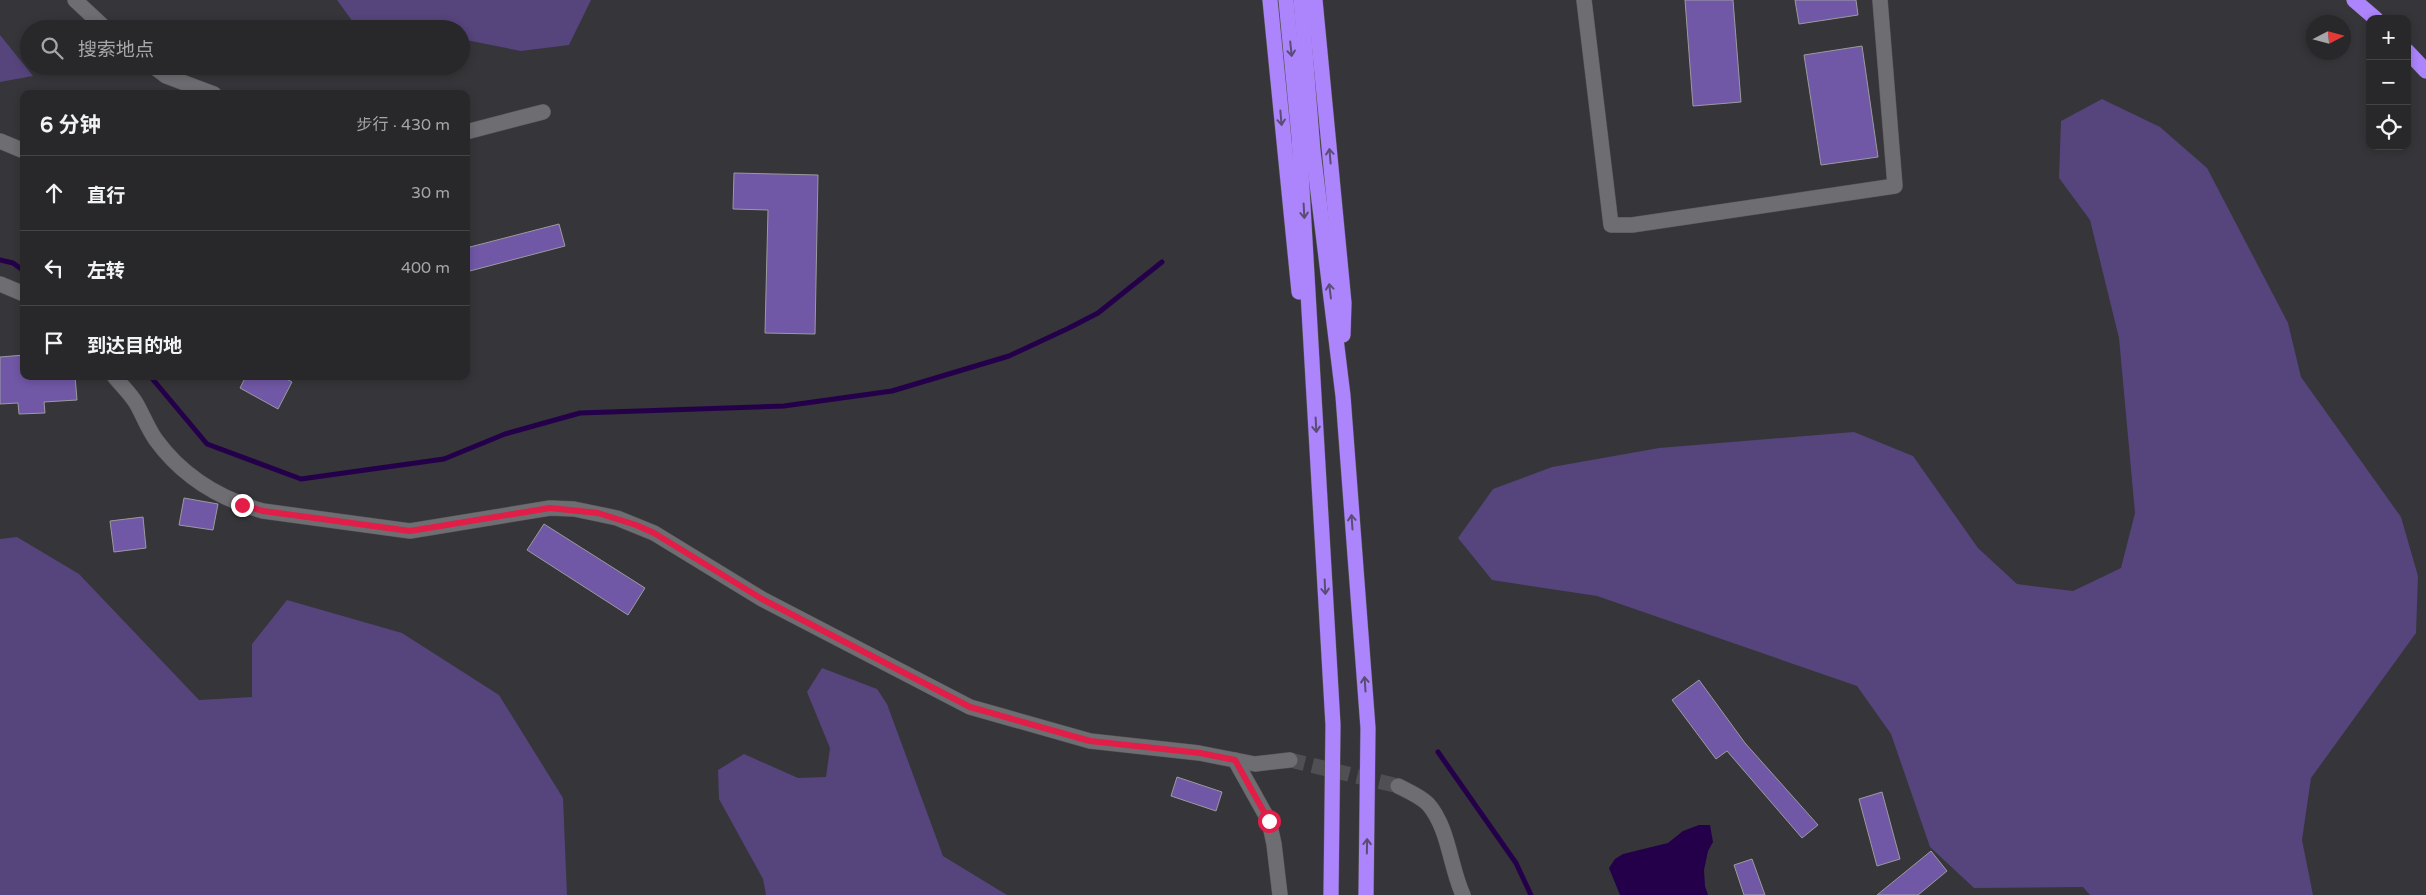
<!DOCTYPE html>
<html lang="zh">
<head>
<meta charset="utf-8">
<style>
  body { margin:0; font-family:"Varela Round","Noto Sans SC",sans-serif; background:#343437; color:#f1f3f6 }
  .controls { position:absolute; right:15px; top:15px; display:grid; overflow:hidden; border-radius:10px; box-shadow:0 2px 8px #0003 }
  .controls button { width:45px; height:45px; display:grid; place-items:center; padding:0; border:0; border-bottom:1px solid #444447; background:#28282b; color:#f1f3f6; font:25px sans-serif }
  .compass { position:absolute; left:2306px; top:15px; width:45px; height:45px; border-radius:50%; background:#28282b; box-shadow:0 2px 8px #0003; rotate:84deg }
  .stop { position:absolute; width:15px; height:15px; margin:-11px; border:4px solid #e11d48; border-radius:50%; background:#fff }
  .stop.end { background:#e11d48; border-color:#fff; box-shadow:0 1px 5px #0008 }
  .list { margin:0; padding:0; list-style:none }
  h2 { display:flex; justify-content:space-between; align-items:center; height:65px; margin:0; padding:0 20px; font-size:21px }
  h2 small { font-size:16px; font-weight:400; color:#a5a6a9 }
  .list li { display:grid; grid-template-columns:32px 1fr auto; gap:15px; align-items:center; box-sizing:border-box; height:75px; padding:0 20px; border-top:1px solid #444447 }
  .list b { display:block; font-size:19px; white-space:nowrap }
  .list em { font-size:16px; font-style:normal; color:#a5a6a9 }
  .icon { flex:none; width:28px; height:28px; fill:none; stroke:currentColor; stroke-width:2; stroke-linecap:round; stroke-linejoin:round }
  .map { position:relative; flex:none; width:2426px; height:895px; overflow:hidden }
  .search { position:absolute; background:#28282b; box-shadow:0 2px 8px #0003; left:20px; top:20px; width:450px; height:55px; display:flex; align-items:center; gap:12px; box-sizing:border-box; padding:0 18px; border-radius:28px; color:#a5a6a9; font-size:19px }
  .panel { position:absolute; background:#28282b; box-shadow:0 2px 8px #0003; left:20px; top:90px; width:450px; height:290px; border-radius:10px }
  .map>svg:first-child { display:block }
</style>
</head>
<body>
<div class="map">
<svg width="2426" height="895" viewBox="0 0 2426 895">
  <rect width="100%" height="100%" fill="#363539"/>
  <g fill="#56447c">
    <path d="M337,0H591L569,45L521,51L461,39V29H358Z"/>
    <path d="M0,35L33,76L0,82Z"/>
    <path d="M2102,99L2160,127L2207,168L2288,323L2301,377L2401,517L2418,576L2416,633L2311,778L2302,840L2313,895H2090L2083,887L1974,888L1930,847L1891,734L1857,686L1597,596L1492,580L1458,538L1493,489L1552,467L1659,448L1854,432L1913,456L1978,548L2017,584L2073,591L2121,568L2135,513L2119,338L2090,220L2059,178L2061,121Z"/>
    <path d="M17,537L79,574L199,700L252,697V644L287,600L402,633L499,695L563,798L567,895H0V539Z"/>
    <path d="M822,668L877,689L887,704L943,856L1007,895H766L763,879L719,799L718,770L744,754L798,778L826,777L830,748L807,692Z"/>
  </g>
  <path fill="#24004a" d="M1699,825H1710L1713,842L1708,851L1704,870L1705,886L1708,895H1620L1609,868L1615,859L1623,854L1668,843L1683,831Z"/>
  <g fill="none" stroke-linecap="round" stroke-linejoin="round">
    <g stroke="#24004a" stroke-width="5">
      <path d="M0,260L13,263L24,271"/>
      <path d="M150,376L207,444L301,479L444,459L505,434L580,413L784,406L892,391L1009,356L1069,328L1098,313L1162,262"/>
      <path d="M1438,752L1516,863L1531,895"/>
    </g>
  </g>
  <g fill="#7158a6" stroke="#9b9a9f">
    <path d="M1685,0H1733L1741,102L1693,106Z"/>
    <path d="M1795,0H1856L1858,15L1799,24Z"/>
    <path d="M1862,46L1878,157L1821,165L1804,55Z"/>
    <path d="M734,173L818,175L815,334L765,333L768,210L733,209Z"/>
    <path d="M559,224L565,246L466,272V248Z"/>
    <path d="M24,355V376H75L77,400L44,402L45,413L19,414L18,403L0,404V357Z"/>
    <path d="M246,376H281L292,382L278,409L240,388Z"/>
    <path d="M184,498L218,504L213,530L179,525Z"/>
    <path d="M143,517L146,548L114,552L110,521Z"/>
    <path d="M544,524L645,588L628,615L527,550Z"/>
    <path d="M1699,680L1745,743L1818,825L1802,838L1727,751L1716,759L1672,700Z"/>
    <path d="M1177,777L1222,792L1216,811L1171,796Z"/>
    <path d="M1882,792L1900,859L1877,866L1859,799Z"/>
    <path d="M1931,851L1947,871L1918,895H1877Z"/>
    <path d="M1752,859L1765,895H1744L1734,865Z"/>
  </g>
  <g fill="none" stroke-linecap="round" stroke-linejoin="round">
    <path stroke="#504f53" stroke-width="15" stroke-dasharray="15 8" stroke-linecap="butt" d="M1290,760L1398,786"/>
    <defs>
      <g id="minor">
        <path d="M75,0L106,29"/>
        <path d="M1584,0L1611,225H1632L1895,186L1880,0"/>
        <path d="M153,66L166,76L214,94"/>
        <path d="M466,132L543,112"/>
        <path d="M0,141L24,151"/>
        <path d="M0,284L24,294"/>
        <path d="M114,376C121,385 130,393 136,403C143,415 148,429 156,440C183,477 220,499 263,511L410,531L550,508L574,509L617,518L654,533L762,599L970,707L1090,741L1199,753L1255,764L1290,760"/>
        <path d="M1235,760L1269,821L1274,844L1280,895"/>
        <path d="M1398,786C1408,791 1420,796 1428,804C1449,828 1450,867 1463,895"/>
      </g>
      <g id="highway">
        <path d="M1270,0L1299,292"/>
        <path d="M1286,0L1299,137L1333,725L1331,895"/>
        <path d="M1301,0L1313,151L1343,396L1368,728L1366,895"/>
        <path d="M1315,0L1344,303L1343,335"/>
        <path d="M2354,0L2376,19"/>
        <path d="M2407,51L2426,71"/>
      </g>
    </defs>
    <use href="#minor" stroke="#555457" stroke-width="16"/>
    <use href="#highway" stroke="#555457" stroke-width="16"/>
    <use href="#minor" stroke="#6e6d72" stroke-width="15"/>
    <use href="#highway" stroke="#ac84fc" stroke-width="15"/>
  </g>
  <defs><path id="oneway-shaft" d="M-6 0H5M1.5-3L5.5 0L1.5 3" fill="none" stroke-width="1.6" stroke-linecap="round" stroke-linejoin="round" transform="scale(1.25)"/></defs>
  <g stroke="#594d74">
    <use href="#oneway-shaft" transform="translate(1291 49) rotate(84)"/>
    <use href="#oneway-shaft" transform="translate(1281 118) rotate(85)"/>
    <use href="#oneway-shaft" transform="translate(1330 156) rotate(-95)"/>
    <use href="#oneway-shaft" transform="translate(1304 211) rotate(87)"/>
    <use href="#oneway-shaft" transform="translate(1330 291) rotate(-97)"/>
    <use href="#oneway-shaft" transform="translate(1316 425) rotate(87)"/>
    <use href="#oneway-shaft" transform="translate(1352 522) rotate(-94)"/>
    <use href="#oneway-shaft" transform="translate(1325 587) rotate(87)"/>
    <use href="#oneway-shaft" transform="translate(1365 684) rotate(-94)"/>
    <use href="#oneway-shaft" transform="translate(1367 846) rotate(-89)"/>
  </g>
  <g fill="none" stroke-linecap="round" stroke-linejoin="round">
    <path stroke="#e11d48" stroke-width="6" d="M242,505L263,511L410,531L550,508L598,513L636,525L654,533L762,599L970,707L1090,741L1200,753L1235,760L1269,821"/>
  </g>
</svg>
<div class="controls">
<button>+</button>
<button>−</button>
<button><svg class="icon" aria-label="locate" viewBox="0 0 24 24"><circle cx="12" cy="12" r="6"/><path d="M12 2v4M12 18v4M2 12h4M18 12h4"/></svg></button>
</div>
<svg class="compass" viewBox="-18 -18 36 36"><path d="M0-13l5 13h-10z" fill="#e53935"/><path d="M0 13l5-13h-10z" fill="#a5a6a9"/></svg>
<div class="stop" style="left:1269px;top:821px"></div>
<div class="stop end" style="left:242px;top:505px"></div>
<div class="search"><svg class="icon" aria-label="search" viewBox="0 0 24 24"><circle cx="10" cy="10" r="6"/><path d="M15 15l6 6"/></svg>搜索地点</div>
<section class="panel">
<h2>6 分钟<small>步行 · 430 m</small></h2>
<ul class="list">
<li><svg class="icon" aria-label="ahead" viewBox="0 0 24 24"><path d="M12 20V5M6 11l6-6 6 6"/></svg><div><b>直行</b></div><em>30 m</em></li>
<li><svg class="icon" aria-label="left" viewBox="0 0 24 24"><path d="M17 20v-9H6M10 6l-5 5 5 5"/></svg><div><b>左转</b></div><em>400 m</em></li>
<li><svg class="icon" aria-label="arrive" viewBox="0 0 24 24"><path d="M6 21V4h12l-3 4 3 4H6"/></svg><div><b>到达目的地</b></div></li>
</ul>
</section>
</div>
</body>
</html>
